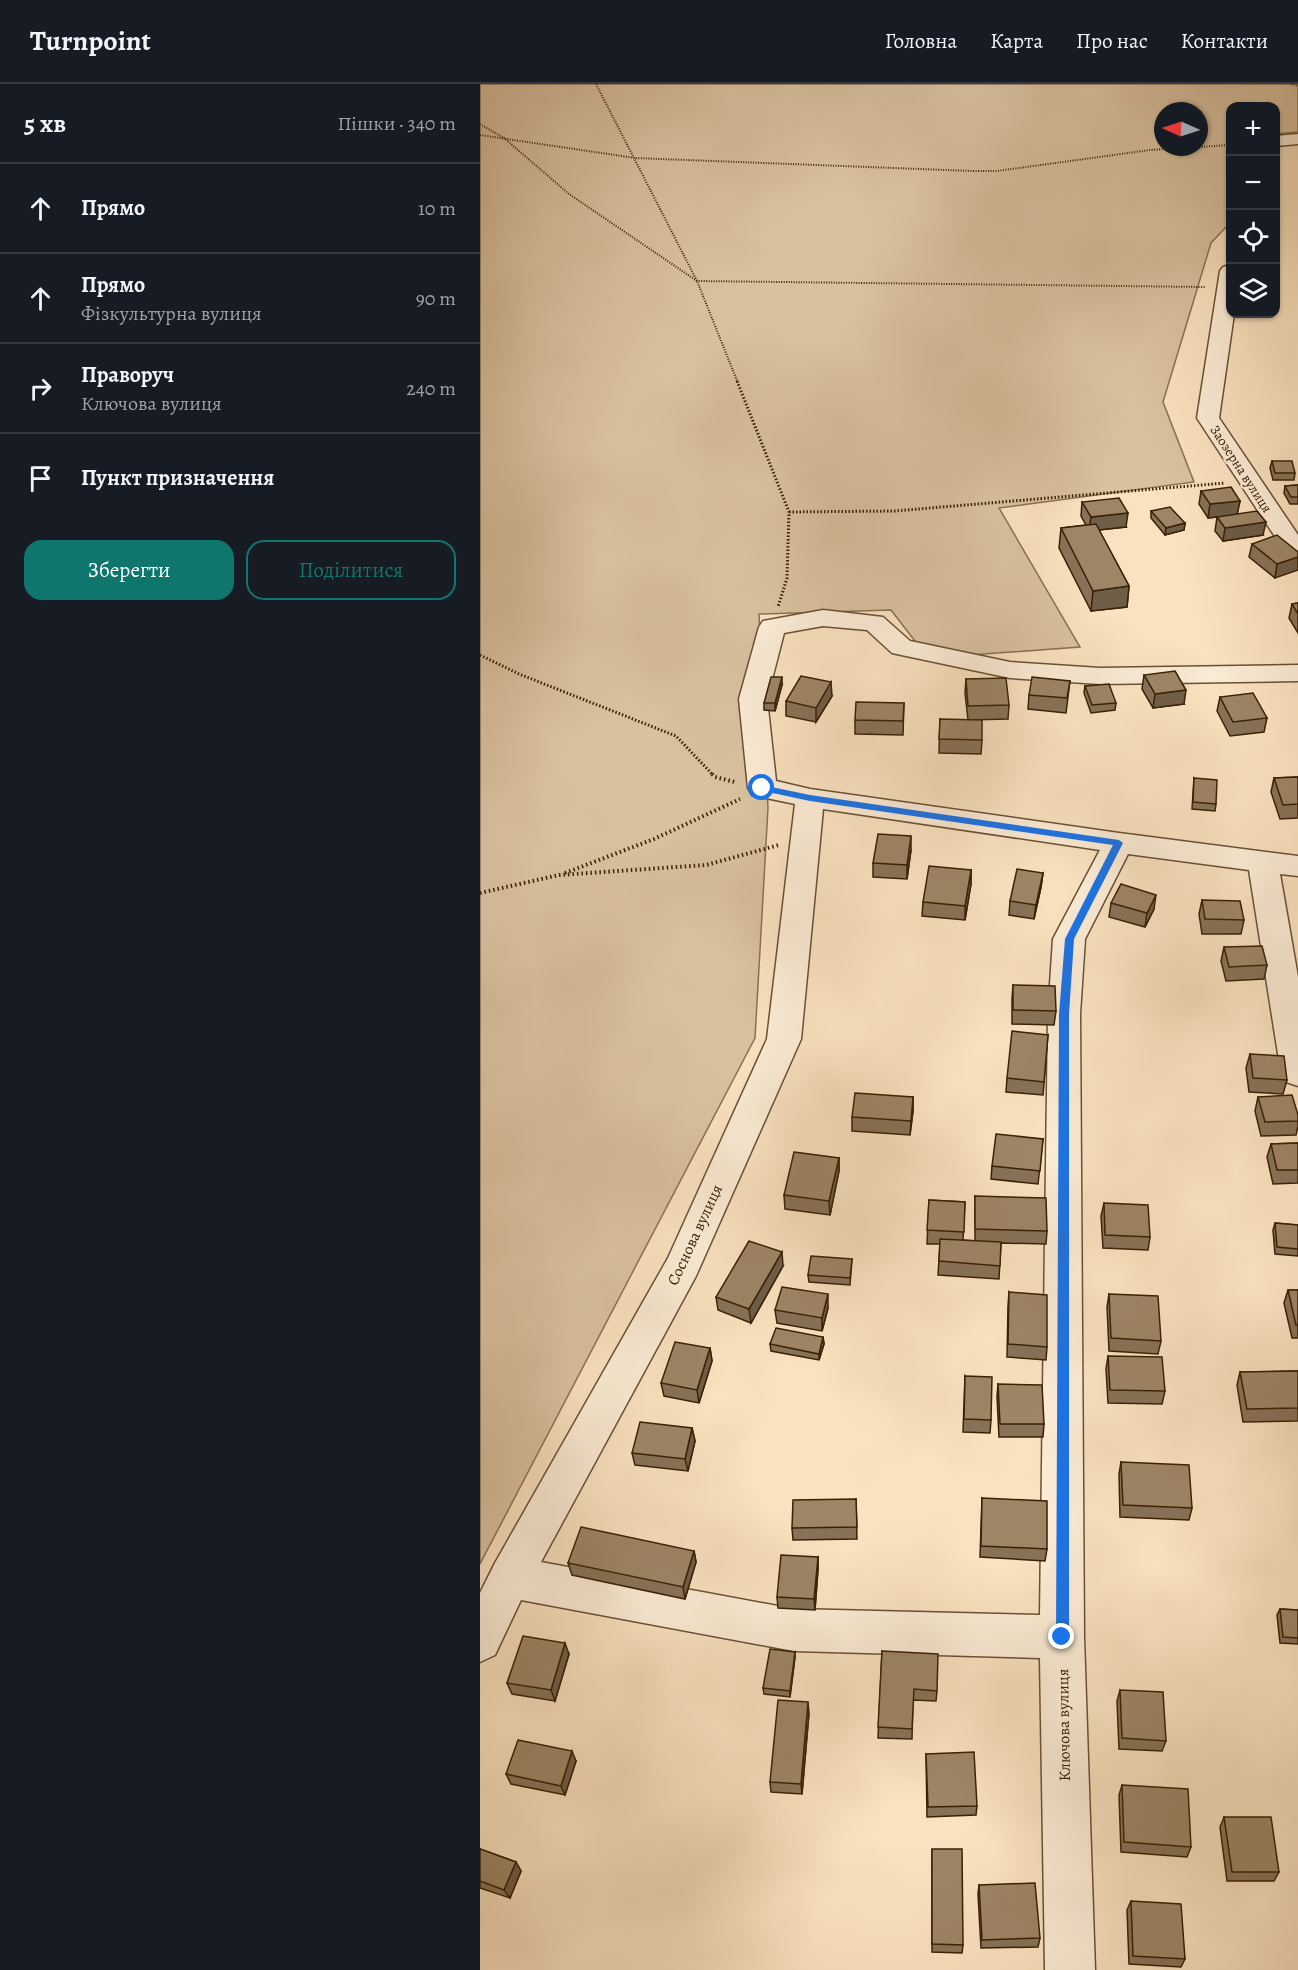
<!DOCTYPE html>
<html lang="uk">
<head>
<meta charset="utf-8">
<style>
  body { margin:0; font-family:Alegreya,serif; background:#242831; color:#f1f3f6 }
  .controls { position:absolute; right:18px; top:18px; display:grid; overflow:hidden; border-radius:12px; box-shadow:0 2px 4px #0004 }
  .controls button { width:54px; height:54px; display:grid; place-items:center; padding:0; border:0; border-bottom:2px solid #363941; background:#171b24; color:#f1f3f6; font:30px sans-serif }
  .compass { position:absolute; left:674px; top:18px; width:54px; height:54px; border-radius:50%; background:#171b24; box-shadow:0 2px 4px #0004; rotate:273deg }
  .stop { position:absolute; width:18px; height:18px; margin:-14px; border:4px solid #1a73e8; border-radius:50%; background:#fff }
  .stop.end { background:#1a73e8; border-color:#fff; box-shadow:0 2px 6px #0008 }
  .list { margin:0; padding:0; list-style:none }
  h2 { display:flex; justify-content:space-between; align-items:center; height:78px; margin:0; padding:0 24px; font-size:26px }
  h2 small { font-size:20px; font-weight:400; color:#9ea1a6 }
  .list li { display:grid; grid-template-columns:39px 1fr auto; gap:18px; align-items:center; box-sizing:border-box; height:90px; padding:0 24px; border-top:2px solid #363941 }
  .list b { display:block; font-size:22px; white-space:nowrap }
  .list p { margin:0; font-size:20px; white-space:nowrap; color:#9ea1a6 }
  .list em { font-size:20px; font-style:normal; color:#9ea1a6 }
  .actions { display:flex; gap:12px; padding:18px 24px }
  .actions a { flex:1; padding:14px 0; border:2px solid #0f766e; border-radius:18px; text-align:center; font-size:21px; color:#0f766e }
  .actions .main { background:#0f766e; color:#fff }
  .icon { flex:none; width:33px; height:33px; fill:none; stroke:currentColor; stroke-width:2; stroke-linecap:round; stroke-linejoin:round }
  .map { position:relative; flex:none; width:818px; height:1886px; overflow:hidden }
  header { display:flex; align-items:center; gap:36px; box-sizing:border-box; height:84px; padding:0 30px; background:#171b24; border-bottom:2px solid #363941 }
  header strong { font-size:28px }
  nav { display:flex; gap:33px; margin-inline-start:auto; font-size:21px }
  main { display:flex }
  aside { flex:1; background:#171b24 }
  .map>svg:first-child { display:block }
</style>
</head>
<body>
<header>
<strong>Turnpoint</strong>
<nav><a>Головна</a><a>Карта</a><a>Про нас</a><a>Контакти</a></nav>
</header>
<main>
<aside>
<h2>5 хв<small>Пішки · 340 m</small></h2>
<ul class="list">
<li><svg class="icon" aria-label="ahead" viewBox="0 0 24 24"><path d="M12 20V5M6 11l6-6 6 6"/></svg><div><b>Прямо</b></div><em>10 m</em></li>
<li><svg class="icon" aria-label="ahead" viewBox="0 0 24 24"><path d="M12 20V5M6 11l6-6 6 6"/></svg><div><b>Прямо</b><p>Фізкультурна вулиця</p></div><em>90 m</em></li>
<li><svg class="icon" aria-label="right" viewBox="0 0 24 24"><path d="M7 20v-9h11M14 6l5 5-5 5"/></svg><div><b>Праворуч</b><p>Ключова вулиця</p></div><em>240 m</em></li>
<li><svg class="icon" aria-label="arrive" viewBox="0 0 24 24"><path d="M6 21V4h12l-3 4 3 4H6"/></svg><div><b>Пункт призначення</b></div></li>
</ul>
<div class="actions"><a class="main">Зберегти</a><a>Поділитися</a></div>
</aside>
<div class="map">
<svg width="818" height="1886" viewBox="0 0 818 1886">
  <rect width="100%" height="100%" fill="#fae2c0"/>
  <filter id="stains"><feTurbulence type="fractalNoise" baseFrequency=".00333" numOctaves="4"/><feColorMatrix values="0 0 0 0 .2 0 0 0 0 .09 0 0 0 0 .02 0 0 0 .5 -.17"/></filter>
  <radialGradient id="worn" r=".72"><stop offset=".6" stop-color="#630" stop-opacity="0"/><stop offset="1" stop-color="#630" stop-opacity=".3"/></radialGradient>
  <path fill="#d9c1a0" stroke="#897152" stroke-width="1.5" fill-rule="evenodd" d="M0,0H818V48L796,50V22H750V139L731,159L683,318L714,398L519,424L600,563L448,574L411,526L279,530L288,724L275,954L0,1480ZM683,27H719V63H683Z"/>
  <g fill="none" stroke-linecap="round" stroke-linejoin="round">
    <defs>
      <g id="minor">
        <path d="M818,50V60L796,62V52Z"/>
        <path d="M750,181V230H754L739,334L818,451V476L809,474L717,334L740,187L743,183Z"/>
        <path d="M343,526L403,533L430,557L530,578L620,584L818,581V597L620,600L530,594L412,569L387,546L343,542L304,549L287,615L296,697L330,705L639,749L818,772V792L800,790L818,893V1002L806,998L801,989L769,786L648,770L605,855L600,930L604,1553L615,1886H565L560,1574L314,1567L41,1516L15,1571L0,1578V1509L15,1479L188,1174L287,955L315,720L272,711L268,704L259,615L279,543L283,537ZM343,725L620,766L573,855L568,930L560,1531L314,1525L61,1478L216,1192L321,955Z"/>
      </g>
    </defs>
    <use href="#minor" stroke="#695134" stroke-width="3"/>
    <g stroke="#392105" stroke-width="2" stroke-dasharray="1 1.5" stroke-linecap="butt">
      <path d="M116,0L217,197L258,299"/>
      <path d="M811,0L818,2"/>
      <path d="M0,40L24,54L89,110L217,197L725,203"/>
      <path d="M0,51L155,74L492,87H517L670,66L750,61"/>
    </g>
    <g stroke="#392105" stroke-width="3" stroke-dasharray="1.5 2" stroke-linecap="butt">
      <path d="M257,297L309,428L307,494L298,523"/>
      <path d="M309,428L415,427L745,399"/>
      <path d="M0,571L39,590L196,652L233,691"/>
    </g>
    <g stroke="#392105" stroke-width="4" stroke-dasharray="1.5 3" stroke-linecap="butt">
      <path d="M232,690L235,693L255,698"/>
      <path d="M85,789L174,755L260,715"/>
      <path d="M0,809L79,791L226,781L299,761"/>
    </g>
    <use href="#minor" fill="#fcecd6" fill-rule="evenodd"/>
  </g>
  <g fill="#877258" stroke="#392105" stroke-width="1.5">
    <path d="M792,377L815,389L814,396H793L790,384Z"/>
    <path d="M818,401V420H810L804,409L805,402Z"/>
    <path d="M721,407L760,417L757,430L783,451L743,457L735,447L737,433L728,434L719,420Z"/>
    <path d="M602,418L646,443L619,446L649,502L647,523L611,527L579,464L581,444L606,441L601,432Z"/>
    <path d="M671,427L705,439L704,446L685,451L671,434Z"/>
    <path d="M772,460L818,468L795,494L769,473Z"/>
    <path d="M818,519V549L809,534L812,520Z"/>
    <path d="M664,591L704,620L673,624L662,605Z"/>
    <path d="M486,595L529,621L528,635L488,636L485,609Z"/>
    <path d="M590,597L586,629L548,625L549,611Z"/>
    <path d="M302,601L295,627L284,626V619Z"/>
    <path d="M605,602L636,619L635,626L611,629L604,609Z"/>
    <path d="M352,612L336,638L306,632V617Z"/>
    <path d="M740,613L787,634L784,648L750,652L737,627Z"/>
    <path d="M424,619L423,651L375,650V636Z"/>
    <path d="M460,635L502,656L501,670L459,669Z"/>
    <path d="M818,693V734L800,735L791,708L794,694Z"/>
    <path d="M714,694L736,720L735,727L712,725Z"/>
    <path d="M431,766L427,795L393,793V779Z"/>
    <path d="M491,786V800L485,836L442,832L443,818Z"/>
    <path d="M563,789L561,803L554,835L529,831L530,817Z"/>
    <path d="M722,816L764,836L761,850H722L719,830Z"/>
    <path d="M631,819L674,825L665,843L629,833Z"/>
    <path d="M744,863L787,881L784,895L746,897L741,877Z"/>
    <path d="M533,901L576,927L574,941L532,940V915Z"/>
    <path d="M568,951L563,1011L526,1008L527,994Z"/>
    <path d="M770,970L807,996L803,1010L769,1008L766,984Z"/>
    <path d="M433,1013V1027L430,1051L372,1047V1033Z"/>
    <path d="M778,1013L818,1031V1042L816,1051L781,1052L775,1027Z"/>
    <path d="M563,1055L558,1100L511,1095L512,1082Z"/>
    <path d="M818,1059V1099L793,1100L787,1073L791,1060Z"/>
    <path d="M359,1074V1087L350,1131L305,1125L304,1111Z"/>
    <path d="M495,1112L567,1147L566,1160L521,1159L519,1195L458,1191L460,1160H447L449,1116L485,1118L483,1156L495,1157Z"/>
    <path d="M624,1119L670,1153L668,1166L623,1164L621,1132Z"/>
    <path d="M795,1139L818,1141V1172L795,1170L793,1146Z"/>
    <path d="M372,1175L370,1201L329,1198L328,1191Z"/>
    <path d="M303,1182L271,1239L238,1226L236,1213Z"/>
    <path d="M808,1206H818V1254H812L804,1219Z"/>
    <path d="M529,1208L567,1263L566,1276L527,1273L528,1222Z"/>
    <path d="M629,1210L681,1257L678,1270L629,1267L627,1223Z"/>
    <path d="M348,1224L342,1247L297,1239L295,1226Z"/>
    <path d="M343,1253L344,1260L339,1276L291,1267L290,1260Z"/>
    <path d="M230,1264L232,1277L219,1319L184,1312L181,1299Z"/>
    <path d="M628,1272L685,1307L682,1320L628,1319L626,1285Z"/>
    <path d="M818,1287V1337L763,1338L757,1301L760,1288Z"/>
    <path d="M485,1292L511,1336L510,1349L483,1348Z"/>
    <path d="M518,1300L564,1340L563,1353H519L517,1313Z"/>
    <path d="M212,1344L215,1357L208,1387L155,1381L152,1369Z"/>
    <path d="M641,1378L712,1424L709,1436L640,1433L639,1390Z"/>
    <path d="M502,1414L567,1465L565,1477L500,1473Z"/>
    <path d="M376,1415L377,1455L313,1456L312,1444Z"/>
    <path d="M214,1467L216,1478L205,1515L92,1491L88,1479Z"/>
    <path d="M338,1473V1485L335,1526L298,1524L297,1513Z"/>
    <path d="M800,1525L818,1526V1560L800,1559L797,1531Z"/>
    <path d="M402,1567L457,1607L456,1617L433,1616L432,1655L398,1654Z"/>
    <path d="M315,1568V1573L310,1613L284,1610L283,1604Z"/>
    <path d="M89,1570L75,1617L32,1610L27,1599Z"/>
    <path d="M640,1606L686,1657L682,1667L639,1665L637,1617Z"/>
    <path d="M329,1629L322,1710L291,1708L290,1698Z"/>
    <path d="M446,1670L497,1722L496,1731L447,1733Z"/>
    <path d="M96,1677L85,1711L31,1700L26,1690Z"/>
    <path d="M642,1701L711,1763L707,1773L641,1768L639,1711Z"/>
    <path d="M744,1733L799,1788L794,1797H747L740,1743Z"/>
    <path d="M0,1765L36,1778L41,1787L30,1814L0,1804Z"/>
    <path d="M452,1765L483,1861L482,1869L452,1868Z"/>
    <path d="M499,1801L560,1854L558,1863L501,1864L498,1810Z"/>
    <path d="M651,1817L705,1875L701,1883L649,1880L647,1826Z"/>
  </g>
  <g fill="#6e5d47" stroke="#392105" stroke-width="1.5">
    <path d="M760,417L757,431L728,434L730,420Z"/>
    <path d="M648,429L646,443L609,447L611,433Z"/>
    <path d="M786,438L783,451L743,457L745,444Z"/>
    <path d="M705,439L704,446L685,451L686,444Z"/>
    <path d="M818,473V486L795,494L797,480Z"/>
    <path d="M649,502L647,523L611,527L613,507Z"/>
    <path d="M302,593V601L295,627V619Z"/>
    <path d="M351,598L352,612L336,638V624Z"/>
    <path d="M706,606L704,620L673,624L675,610Z"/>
    <path d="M431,752V766L427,795V781Z"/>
    <path d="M491,786V800L485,836V822Z"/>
    <path d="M563,789L561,803L554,835L556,821Z"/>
    <path d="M676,811L674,825L665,843L667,829Z"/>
    <path d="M433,1013V1027L430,1051L431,1037Z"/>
    <path d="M359,1074V1087L350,1131L349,1117Z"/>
    <path d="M302,1168L303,1182L271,1239L269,1225Z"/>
    <path d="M348,1210V1224L342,1247V1234Z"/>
    <path d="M343,1253L344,1260L339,1276V1270Z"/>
    <path d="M230,1264L232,1277L219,1319L217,1306Z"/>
    <path d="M212,1344L215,1357L208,1387L205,1375Z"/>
    <path d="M214,1467L216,1478L205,1515L203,1503Z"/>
    <path d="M338,1473V1485L335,1526L334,1515Z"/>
    <path d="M85,1559L89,1570L75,1617L71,1606Z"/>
    <path d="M315,1568V1573L310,1613V1607Z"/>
    <path d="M328,1618L329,1629L322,1710L321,1700Z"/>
    <path d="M92,1667L96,1677L85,1711L81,1702Z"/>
    <path d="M36,1778L41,1787L30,1814L24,1806Z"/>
  </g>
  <g fill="#9d8566" stroke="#392105" stroke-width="1.5">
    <path d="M792,377H812L815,389H795Z"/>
    <path d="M818,401V413H811L805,402Z"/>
    <path d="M751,403L760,417L730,420L721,407Z"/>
    <path d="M639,414L648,429L611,433L602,418Z"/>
    <path d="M690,423L705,439L686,444L671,427Z"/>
    <path d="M777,427L786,438L745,444L737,433Z"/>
    <path d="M616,440L649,502L613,507L581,444Z"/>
    <path d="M797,451L818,468V473L797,480L772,460Z"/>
    <path d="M818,519V530L812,520Z"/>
    <path d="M695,587L706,606L675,610L664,591Z"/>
    <path d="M321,592L351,598L336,624L306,617Z"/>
    <path d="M291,593H302L295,619H284Z"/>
    <path d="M552,593L590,597L587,614L549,611Z"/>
    <path d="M526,594L529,621L488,622L486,595Z"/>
    <path d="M629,600L636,619L612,621L605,602Z"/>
    <path d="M773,609L787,634L753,638L740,613Z"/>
    <path d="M376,618L424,619L423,637L375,636Z"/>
    <path d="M460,635L502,636V656L459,655Z"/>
    <path d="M818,693V720L803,721L794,694Z"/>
    <path d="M714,694L737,696L736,720L713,718Z"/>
    <path d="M398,750L431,752L427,781L393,779Z"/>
    <path d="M449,782L491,786L485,822L443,818Z"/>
    <path d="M537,785L563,789L556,821L530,817Z"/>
    <path d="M641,800L676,811L667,829L631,819Z"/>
    <path d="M722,816L760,817L764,836L725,835Z"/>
    <path d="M782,862L787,881L749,883L744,863Z"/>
    <path d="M533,901L575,902L576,927L533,926Z"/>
    <path d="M532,947L568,951L564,998L527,994Z"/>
    <path d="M770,970L804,972L807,996L773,994Z"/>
    <path d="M375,1009L433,1013L431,1037L372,1033Z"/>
    <path d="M812,1011L818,1031V1037L785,1038L778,1013Z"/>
    <path d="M516,1050L563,1055L560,1087L512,1082Z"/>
    <path d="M818,1059V1086H797L791,1060Z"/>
    <path d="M314,1068L359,1074L349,1117L304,1111Z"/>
    <path d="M495,1112L566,1114L567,1147L495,1145Z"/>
    <path d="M449,1116L485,1118L484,1148L447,1146Z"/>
    <path d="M624,1119L668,1121L670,1153L625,1151Z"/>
    <path d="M795,1139L818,1141V1165L797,1163Z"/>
    <path d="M460,1155L521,1158L520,1182L459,1177Z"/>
    <path d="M269,1157L302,1168L269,1225L236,1213Z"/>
    <path d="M331,1172L372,1175L370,1194L328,1191Z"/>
    <path d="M302,1203L348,1210L342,1234L295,1226Z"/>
    <path d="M808,1206H818V1241H816Z"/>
    <path d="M529,1208L567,1211V1263L528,1260Z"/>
    <path d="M629,1210L678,1212L681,1257L631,1254Z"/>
    <path d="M296,1244L343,1253L339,1270L290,1260Z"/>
    <path d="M195,1258L230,1264L217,1306L181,1299Z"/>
    <path d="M628,1272L682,1273L685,1307L630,1306Z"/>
    <path d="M818,1287V1324L767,1325L760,1288Z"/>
    <path d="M485,1292L512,1293L511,1336L484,1335Z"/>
    <path d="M518,1300L562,1301L564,1340H520Z"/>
    <path d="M160,1338L212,1344L205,1375L152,1369Z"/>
    <path d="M641,1378L709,1381L712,1424L643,1421Z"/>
    <path d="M502,1414L567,1417V1465L501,1462Z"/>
    <path d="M376,1415L377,1443L312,1444L313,1416Z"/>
    <path d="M101,1443L214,1467L203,1503L88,1479Z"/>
    <path d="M301,1471L338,1473L334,1515L297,1513Z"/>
    <path d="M800,1525L818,1526V1554L803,1553Z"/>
    <path d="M43,1552L85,1559L71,1606L27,1599Z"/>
    <path d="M290,1565L315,1568L310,1607L283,1604Z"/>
    <path d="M402,1567L458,1570L457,1607L434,1605L432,1645L398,1643Z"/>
    <path d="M640,1606L683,1608L686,1657L642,1654Z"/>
    <path d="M298,1616L328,1618L321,1700L290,1698Z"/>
    <path d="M38,1656L92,1667L81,1702L26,1690Z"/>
    <path d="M494,1668L497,1722L448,1723L446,1670Z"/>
    <path d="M642,1701L708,1705L711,1763L644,1758Z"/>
    <path d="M744,1733H791L799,1788H752Z"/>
    <path d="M0,1765L36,1778L24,1806L0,1797Z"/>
    <path d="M452,1765H482L483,1861L452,1860Z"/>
    <path d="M555,1799L560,1854L502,1856L499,1801Z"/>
    <path d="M651,1817L701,1820L705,1875L653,1872Z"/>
  </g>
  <path fill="#1a73e8" d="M282,701L330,711L639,756L643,759L594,855L589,930V1553L587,1558L582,1559L578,1558L576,1553L579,930L585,855L633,761L330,717L279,706V702Z"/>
  <g text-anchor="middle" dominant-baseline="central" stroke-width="4.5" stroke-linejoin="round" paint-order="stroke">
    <g font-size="14" fill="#392105" stroke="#fcecd6">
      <text transform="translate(761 385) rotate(57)">Заозерна вулиця</text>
    </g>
    <g font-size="16" fill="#392105" stroke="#fcecd6">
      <text transform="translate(215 1151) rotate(-65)">Соснова вулиця</text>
      <text transform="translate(584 1641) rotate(-91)">Ключова вулиця</text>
    </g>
  </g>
  <rect width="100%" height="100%" filter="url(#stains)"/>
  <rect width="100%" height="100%" fill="url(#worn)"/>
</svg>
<div class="controls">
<button>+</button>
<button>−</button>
<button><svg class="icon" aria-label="locate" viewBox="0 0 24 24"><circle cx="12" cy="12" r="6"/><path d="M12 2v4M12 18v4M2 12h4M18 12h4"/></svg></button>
<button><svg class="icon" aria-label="layers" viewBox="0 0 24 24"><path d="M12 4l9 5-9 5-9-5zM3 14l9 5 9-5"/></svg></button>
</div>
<svg class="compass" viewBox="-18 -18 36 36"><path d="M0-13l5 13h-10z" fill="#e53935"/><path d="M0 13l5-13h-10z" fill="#9ea1a6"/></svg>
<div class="stop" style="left:282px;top:704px"></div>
<div class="stop end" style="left:582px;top:1553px"></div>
</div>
</main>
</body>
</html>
